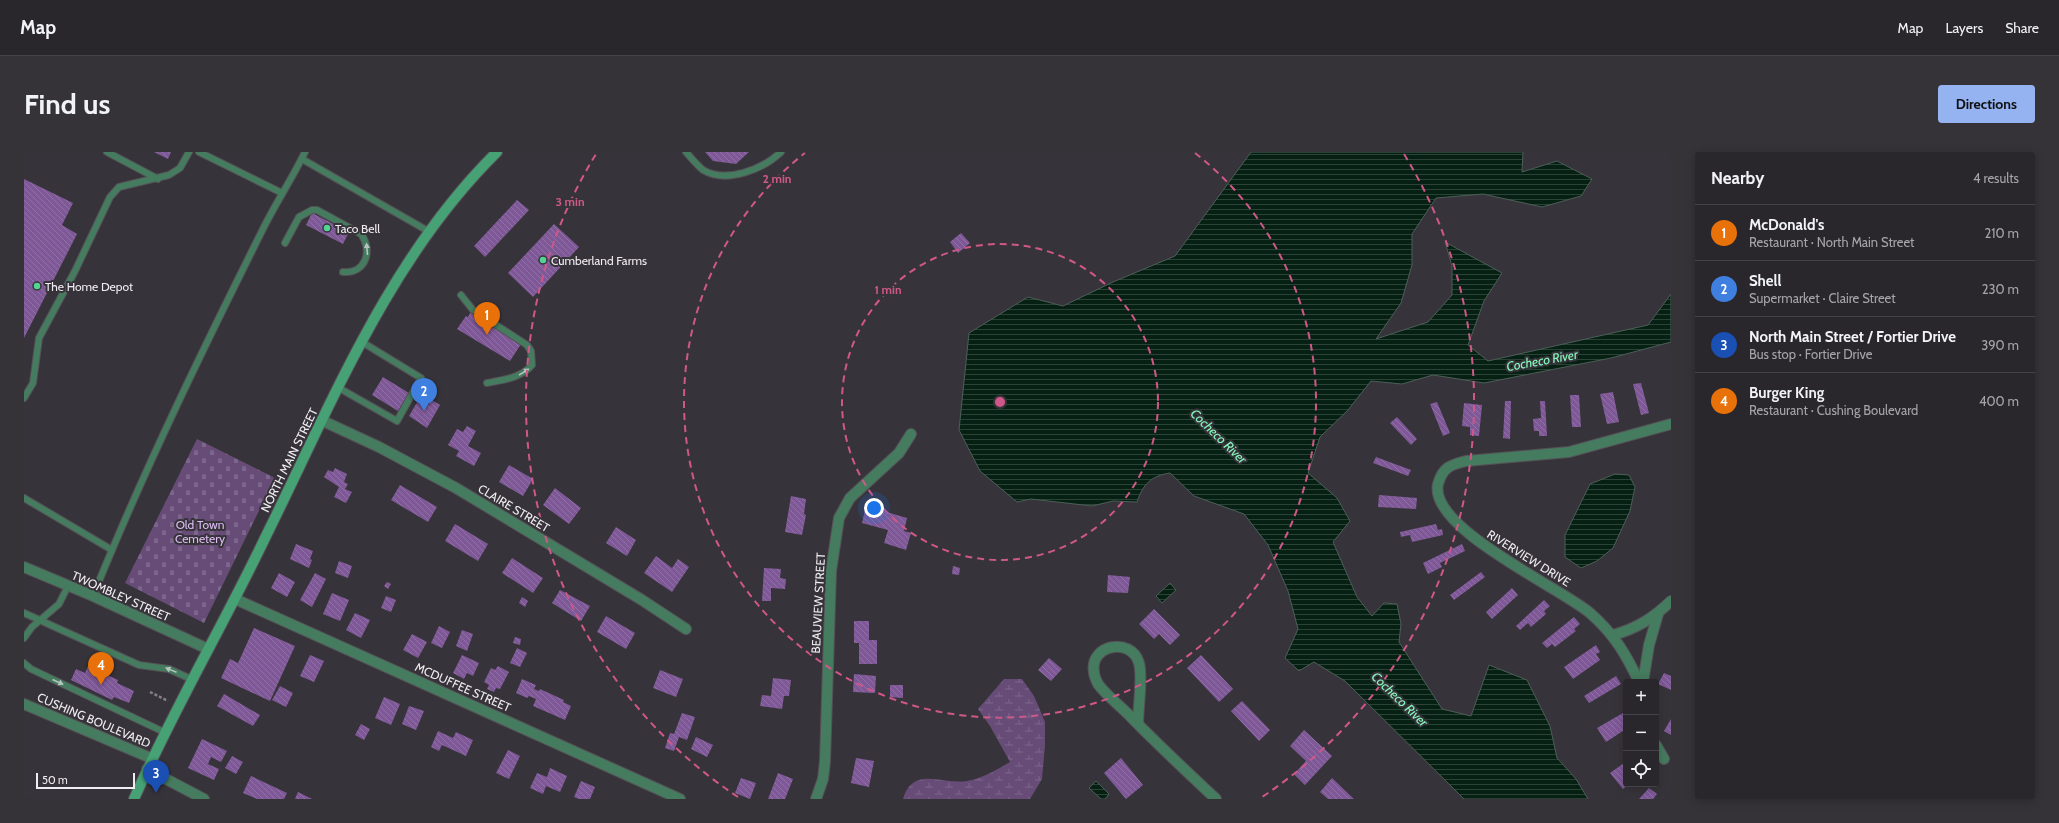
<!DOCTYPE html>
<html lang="en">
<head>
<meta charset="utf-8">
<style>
  body { margin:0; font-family:Cabin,sans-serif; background:#353238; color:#f1f3f6 }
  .controls { position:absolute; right:12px; bottom:12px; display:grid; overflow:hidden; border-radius:4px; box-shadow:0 2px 10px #0003 }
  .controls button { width:36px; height:36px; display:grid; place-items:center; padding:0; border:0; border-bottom:1px solid #454348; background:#29262c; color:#f1f3f6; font:20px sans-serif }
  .scale { position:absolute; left:12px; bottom:10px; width:99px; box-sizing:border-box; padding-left:4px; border:2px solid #f0edf2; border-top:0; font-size:11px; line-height:14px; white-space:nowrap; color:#f0edf2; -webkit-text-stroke:3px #37333a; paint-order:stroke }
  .you { position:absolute; left:850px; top:356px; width:14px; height:14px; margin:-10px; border:3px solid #fff; border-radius:50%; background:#1a73e8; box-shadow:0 0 0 6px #1a73e833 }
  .badge { display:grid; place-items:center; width:26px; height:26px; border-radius:50%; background:#95b2f1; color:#fff; font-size:13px; font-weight:700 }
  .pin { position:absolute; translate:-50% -33px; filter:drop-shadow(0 1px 2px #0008) }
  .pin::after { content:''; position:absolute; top:21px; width:14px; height:12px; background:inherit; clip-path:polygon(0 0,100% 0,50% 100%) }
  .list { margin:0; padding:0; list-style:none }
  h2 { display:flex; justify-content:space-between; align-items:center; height:52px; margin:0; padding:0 16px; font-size:17px }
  h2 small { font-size:13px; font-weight:400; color:#a5a5a9 }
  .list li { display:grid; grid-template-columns:26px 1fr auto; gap:12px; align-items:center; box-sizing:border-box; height:56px; padding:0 16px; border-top:1px solid #454348 }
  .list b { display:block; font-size:15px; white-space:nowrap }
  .list p { margin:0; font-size:13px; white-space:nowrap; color:#a5a5a9 }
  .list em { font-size:13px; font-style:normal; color:#a5a5a9 }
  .icon { flex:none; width:22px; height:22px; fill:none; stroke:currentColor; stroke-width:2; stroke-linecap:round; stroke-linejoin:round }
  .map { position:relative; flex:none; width:1647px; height:647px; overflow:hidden; border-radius:4px }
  header { display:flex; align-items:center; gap:24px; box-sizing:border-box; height:56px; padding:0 20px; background:#29262c; border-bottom:1px solid #454348 }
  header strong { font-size:19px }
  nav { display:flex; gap:22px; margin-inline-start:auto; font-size:14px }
  .intro { display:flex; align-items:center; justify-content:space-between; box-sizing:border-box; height:96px; padding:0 24px }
  h1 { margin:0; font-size:28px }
  .button { padding:10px 18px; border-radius:4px; background:#95b2f1; color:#111; font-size:14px; font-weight:700 }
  main { display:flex; gap:24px; padding:0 24px }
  aside { flex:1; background:#29262c; border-radius:4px; box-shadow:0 2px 10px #0003 }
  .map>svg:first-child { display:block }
</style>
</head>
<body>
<header>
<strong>Map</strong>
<nav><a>Map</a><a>Layers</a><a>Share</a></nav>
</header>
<div class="intro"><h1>Find us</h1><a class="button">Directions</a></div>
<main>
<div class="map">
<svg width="1647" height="647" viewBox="0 0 1647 647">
  <defs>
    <pattern id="wetland-marsh" width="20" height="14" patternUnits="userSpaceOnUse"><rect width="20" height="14" fill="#664c77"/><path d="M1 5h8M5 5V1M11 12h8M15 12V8" fill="none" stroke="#7c668b"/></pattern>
    <pattern id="cemetery-stones" width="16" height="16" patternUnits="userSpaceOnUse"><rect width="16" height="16" fill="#664c77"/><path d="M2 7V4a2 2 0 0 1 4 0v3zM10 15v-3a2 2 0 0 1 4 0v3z" fill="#7c668b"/></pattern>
    <pattern id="water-rules" width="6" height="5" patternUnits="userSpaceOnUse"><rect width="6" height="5" fill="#062114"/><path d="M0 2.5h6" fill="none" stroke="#2b4237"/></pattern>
    <pattern id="building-back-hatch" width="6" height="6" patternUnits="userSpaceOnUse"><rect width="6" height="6" fill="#7e5897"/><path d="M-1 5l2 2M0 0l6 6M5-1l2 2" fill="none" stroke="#9170a6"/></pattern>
  </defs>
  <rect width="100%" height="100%" fill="#37333a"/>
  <path fill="url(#wetland-marsh)" d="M980,527H998L1010,544L1021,570V594L1018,627L1006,647H879C889,613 919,633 943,629C959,626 972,618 986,610L966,574L954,557Z"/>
  <path fill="url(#cemetery-stones)" d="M173,287L251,326L180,471L101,431Z"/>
  <g fill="url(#water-rules)" stroke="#4c5e57">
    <path d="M1227,0H1499L1498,20L1533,9L1568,27L1557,44L1518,55L1459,42L1412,46L1388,82V113L1377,151L1352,187L1404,170L1428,143V114L1421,90L1478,121L1460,149L1444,193L1464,209L1624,173L1647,142V190L1587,206L1460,231L1409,223L1378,232L1347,229L1324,258L1296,285L1284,321L1313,346L1326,369L1309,390L1333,445L1348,464L1360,451L1373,452L1377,472L1375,490L1418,557L1447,564L1465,513L1503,528L1526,574L1533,606L1552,627L1564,647H1440L1321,529L1290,510L1275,519L1261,506L1274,477L1264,439L1244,393L1220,362L1170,344L1146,321C1127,324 1119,332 1113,350L1089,349L1068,354L1007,347L993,350L956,319L935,278L945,181L1004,145L1039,154L1089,130L1151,104Z"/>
    <path d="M1591,322L1605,323L1611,335L1606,359L1589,396L1573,409L1557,416L1541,405V383L1566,332Z"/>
    <path d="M1146,431L1152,438L1138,451L1132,444Z"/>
    <path d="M1072,629L1085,642L1081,647H1077L1065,636Z"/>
  </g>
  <g fill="url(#building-back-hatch)">
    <path d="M130,0H147L144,7Z"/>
    <path d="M681,0H725L712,12L689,9Z"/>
    <path d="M0,27L49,51L38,73L53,82L0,186Z"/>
    <path d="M493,48L505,58L461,105L450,94Z"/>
    <path d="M288,61L325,80L319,92L282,73Z"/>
    <path d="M530,72L555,95L509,145L484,121Z"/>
    <path d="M937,81L946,91L934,101L926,90Z"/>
    <path d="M447,159L497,192L486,209L433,177L442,164L444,165Z"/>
    <path d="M359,225L385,241L374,259L348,243Z"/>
    <path d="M1617,231L1625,261L1617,263L1609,232Z"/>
    <path d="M1589,240L1595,270L1583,272L1576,242Z"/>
    <path d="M398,242L416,253L403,276L385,264Z"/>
    <path d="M1546,243H1555L1557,275H1548Z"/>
    <path d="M1481,249H1487L1486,287L1479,286Z"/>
    <path d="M1516,249H1521L1523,284H1515V279H1510L1509,267L1517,266Z"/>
    <path d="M1413,250L1426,281L1419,284L1406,252Z"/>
    <path d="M1440,251L1458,253L1455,284L1446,283V275L1438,274Z"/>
    <path d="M1373,265L1393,287L1387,293L1366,271Z"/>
    <path d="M443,274L452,279L444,294L457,301L450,314L432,304L435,299L424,293L433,277L439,280Z"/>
    <path d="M1352,305L1387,318L1384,324L1349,311Z"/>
    <path d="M485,313L509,327L499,344L475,330Z"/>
    <path d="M311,316L323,322L320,330L324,332L321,337L328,340L322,351L310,345L315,335L300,325L304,318L309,320Z"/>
    <path d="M376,333L413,355L404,370L367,348Z"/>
    <path d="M531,336L557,356L545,372L519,353Z"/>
    <path d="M1355,343L1393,346L1392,357L1354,355Z"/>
    <path d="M767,344L782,347L780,362L782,363L778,383L761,380Z"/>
    <path d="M842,354L883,366L880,379L887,381L882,398L860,391L864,378L838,371Z"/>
    <path d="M431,372L464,392L454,409L421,389Z"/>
    <path d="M1412,372L1414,378L1418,377L1419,383L1388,390L1386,383L1377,385L1376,380Z"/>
    <path d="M592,375L612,388L603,404L582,391Z"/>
    <path d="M272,392L289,399L286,407L288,408L285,416L266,407Z"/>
    <path d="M1438,392L1441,399L1416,411L1418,415L1404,422L1399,411Z"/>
    <path d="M632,404L648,416L654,407L665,415L648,440L620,421Z"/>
    <path d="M488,406L519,426L509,441L478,421Z"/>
    <path d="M315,409L328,414L324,426L311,421Z"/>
    <path d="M929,414L936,416L935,423L928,422Z"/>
    <path d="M740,416L757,417L756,426L762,427L761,437L747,436V449H738Z"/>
    <path d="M1457,420L1461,425L1430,448L1426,443Z"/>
    <path d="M255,421L271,430L263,445L247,436Z"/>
    <path d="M291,421L302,427L288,455L276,448Z"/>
    <path d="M1084,423L1106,425L1104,441L1083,440Z"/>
    <path d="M363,430L367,432L364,437L360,434Z"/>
    <path d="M1488,436L1494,443L1468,467L1462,460Z"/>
    <path d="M536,438L566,454L557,469L528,451Z"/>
    <path d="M308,441L325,448L316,469L299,462Z"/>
    <path d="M362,444L372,448L367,460L357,456Z"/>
    <path d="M498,445L504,449L501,455L495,451Z"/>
    <path d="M1520,448L1526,454L1520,459L1522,462L1507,475L1504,471L1496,478L1492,474Z"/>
    <path d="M1130,457L1156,483L1146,493L1135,482L1130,487L1115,472Z"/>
    <path d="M331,461L346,468L337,486L322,478Z"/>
    <path d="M582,464L611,481L602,497L573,480Z"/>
    <path d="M1550,465L1556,472L1550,477L1552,479L1531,495L1528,492L1523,496L1518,491Z"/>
    <path d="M830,469H845V488H853V512H835V491H830Z"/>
    <path d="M415,474L426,480L418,496L407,491Z"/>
    <path d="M230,476L271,494L246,549L197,526L206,507L214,511Z"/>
    <path d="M438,478L449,482L443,499L432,494Z"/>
    <path d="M388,482L403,490L394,506L379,498Z"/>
    <path d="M491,485L497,487L496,493L489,491Z"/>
    <path d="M1572,493L1576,500L1572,502L1576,508L1549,527L1540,515Z"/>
    <path d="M493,496L503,501L496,515L486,511Z"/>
    <path d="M286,503L300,509L290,530L276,524Z"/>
    <path d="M438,503L455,511L449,524L443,521L440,527L429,521Z"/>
    <path d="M1177,503L1209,537L1195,550L1163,516Z"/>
    <path d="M1025,506L1038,517L1027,529L1014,518Z"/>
    <path d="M64,514L94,528L93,531L110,539L105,551L90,545L88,548L47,528L52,517L61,521Z"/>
    <path d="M474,514L485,520L476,537L472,536L470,540L463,537L465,533L460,530L467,516L471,518Z"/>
    <path d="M636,518L659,527L652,545L629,536Z"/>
    <path d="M1640,521L1647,524V538L1634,532Z"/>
    <path d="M830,522L852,524L851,541L829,540Z"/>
    <path d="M1592,524L1597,532L1565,551L1560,544Z"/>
    <path d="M749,526L767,528L765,544H760L758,557L736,554L738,543L747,544Z"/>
    <path d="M498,527L512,533L510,537L515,539L516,537L540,548L539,550L547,554L541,568L509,554L512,547L505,544L503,546L492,541Z"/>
    <path d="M866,533H879V546L866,545Z"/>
    <path d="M256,534L269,541L262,555L248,548Z"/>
    <path d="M200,542L236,563L229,574L193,554Z"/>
    <path d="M360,545L376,552L367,573L351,566Z"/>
    <path d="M1218,549L1246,578L1235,589L1207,559Z"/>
    <path d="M385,554L400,559L392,578L378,572Z"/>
    <path d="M658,561L671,565L663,588L655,585L650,599L641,596L646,581L650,582Z"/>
    <path d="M1599,561L1602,566V577L1582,590L1573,576Z"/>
    <path d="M1647,567V583L1640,579Z"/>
    <path d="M337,572L346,577L340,588L331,583Z"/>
    <path d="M1280,578L1308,604L1281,633L1270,622L1282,609L1266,594Z"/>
    <path d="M414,579L429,586L432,580L449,588L442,604L418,593L415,599L407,595Z"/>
    <path d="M672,585L689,593L683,605L667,597Z"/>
    <path d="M178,587L203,599L197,610L187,605L184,612L195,617L190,628L164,616Z"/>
    <path d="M484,598L496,604L485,627L472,621Z"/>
    <path d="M208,604L219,610L212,622L201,616Z"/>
    <path d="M832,606L850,609L845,635L827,631Z"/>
    <path d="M1097,606L1119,633L1102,647L1080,621Z"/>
    <path d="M1600,611L1602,614V632H1605L1599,637L1586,621Z"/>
    <path d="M526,616L543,624L536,640L522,634L519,642L506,636L513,621L523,625Z"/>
    <path d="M754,621L769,627L761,647H744Z"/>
    <path d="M227,624L263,641L260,647H233L219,641Z"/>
    <path d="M717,626L732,631L726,647L711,641Z"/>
    <path d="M1308,626L1330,647H1304L1296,640Z"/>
    <path d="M557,629L571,635L566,647H555L550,645Z"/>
    <path d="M1625,636L1633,642L1629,647H1615Z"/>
    <path d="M274,640L288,647H271Z"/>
  </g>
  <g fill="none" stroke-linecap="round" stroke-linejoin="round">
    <defs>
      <g id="lane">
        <path d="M83,0L134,27"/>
        <path d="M175,0L258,41"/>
        <path d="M662,0C667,6 673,13 679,18C703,32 739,17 757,0"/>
        <path d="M278,7L404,79"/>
        <path d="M261,91L275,65L288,58H293L337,82C349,98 342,122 319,120"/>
        <path d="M437,143L449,158L503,193L507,199L508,213C497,226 479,228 463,231"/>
        <path d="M315,236L373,269L397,226L338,190"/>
        <path d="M0,246L9,231L15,186L51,119L86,45L95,35L145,23L156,16L165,0"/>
        <path d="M0,346L88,398"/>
        <path d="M69,444C119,320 178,199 238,79C251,52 268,27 281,0"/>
        <path d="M0,461L115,513L145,517L169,528"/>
        <path d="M0,486L8,475L35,452L44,434"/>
        <path d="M0,511L7,517L142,581"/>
      </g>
      <g id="street">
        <path d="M299,269L355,295L432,336L618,448L662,477"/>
        <path d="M0,415L69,444L184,497"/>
        <path d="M211,447L656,647"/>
        <path d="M1589,483C1614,476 1629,466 1647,449"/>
        <path d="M1615,530C1602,502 1590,482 1566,461C1537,436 1404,376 1414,332C1419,315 1426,313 1442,309L1545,300L1647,272"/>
        <path d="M1619,530L1625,493L1634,462"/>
        <path d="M0,552L129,607"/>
        <path d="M1114,572C1114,556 1119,525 1115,511C1107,484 1065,493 1070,520C1070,524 1072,528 1074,532C1082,543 1094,552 1104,562C1132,591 1162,619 1192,647"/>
        <path d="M1632,593L1640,607"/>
        <path d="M123,617L180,647"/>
        <path d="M792,647L799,627L801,609L807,419L815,366L826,346L875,301L887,282"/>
      </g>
      <path id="secondary" d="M110,647C149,558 199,474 241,386C307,253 365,106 473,0"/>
    </defs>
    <use href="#lane" stroke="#555157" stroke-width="8"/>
    <use href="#street" stroke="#555157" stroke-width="12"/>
    <use href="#secondary" stroke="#555157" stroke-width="12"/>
    <path stroke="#848187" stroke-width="2.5" stroke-dasharray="3 2" stroke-linecap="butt" d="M126,540L144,549"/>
    <use href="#lane" stroke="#457b5e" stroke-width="6"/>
    <use href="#street" stroke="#457b5e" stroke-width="10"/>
    <use href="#secondary" stroke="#46a274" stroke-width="10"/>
  </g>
  <defs><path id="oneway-solid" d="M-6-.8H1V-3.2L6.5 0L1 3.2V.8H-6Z"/></defs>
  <g fill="#b4c5be">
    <use href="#oneway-solid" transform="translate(343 97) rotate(-95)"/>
    <use href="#oneway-solid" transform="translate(500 220) rotate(-32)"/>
    <use href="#oneway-solid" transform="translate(147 518) rotate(-158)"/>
    <use href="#oneway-solid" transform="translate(34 530) rotate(25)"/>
  </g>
  <g fill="none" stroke="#d05888" stroke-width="2" stroke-dasharray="7 5">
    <circle cx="976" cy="250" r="158"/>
    <path d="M1171 1A316 316 0 1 1 781 1"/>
    <path d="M714 645A474 474 0 0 1 572 2M1380 2A474 474 0 0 1 1238 645"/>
  </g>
  <g fill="#54d395" stroke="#37333a" stroke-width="1.5">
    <circle cx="303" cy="76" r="4"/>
    <circle cx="519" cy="108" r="4"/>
    <circle cx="13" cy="134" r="4"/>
  </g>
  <g text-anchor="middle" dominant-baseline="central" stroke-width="4" stroke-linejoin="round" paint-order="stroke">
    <g font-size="12" fill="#f0edf2" stroke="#37333a" text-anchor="start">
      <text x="311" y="76">Taco Bell</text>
      <text x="527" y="108">Cumberland Farms</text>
      <text x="21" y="134">The Home Depot</text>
    </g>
    <g font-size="12" fill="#f0edf2" stroke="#37333a">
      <text transform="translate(265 308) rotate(-64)">NORTH MAIN STREET</text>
      <text transform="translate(490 356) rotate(31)">CLAIRE STREET</text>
      <text transform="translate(1505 406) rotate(32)">RIVERVIEW DRIVE</text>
      <text transform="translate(97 444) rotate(24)">TWOMBLEY STREET</text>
      <text transform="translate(794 451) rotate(-87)">BEAUVIEW STREET</text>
      <text transform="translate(439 535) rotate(24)">MCDUFFEE STREET</text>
      <text transform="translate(70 568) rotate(23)">CUSHING BOULEVARD</text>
    </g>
    <g font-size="12" fill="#ddbdf3" stroke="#37333a">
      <text x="176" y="372">Old Town<tspan x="176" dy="14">Cemetery</tspan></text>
    </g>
    <g font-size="13" font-style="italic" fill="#87fabd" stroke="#37333a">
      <text transform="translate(1518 208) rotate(-10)">Cocheco River</text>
      <text transform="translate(1195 284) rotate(44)">Cocheco River</text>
      <text transform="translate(1376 547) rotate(44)">Cocheco River</text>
    </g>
  </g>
  <circle cx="976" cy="250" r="6" fill="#d05888" stroke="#37333a" stroke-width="2"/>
  <g font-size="12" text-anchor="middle" font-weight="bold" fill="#d05888" stroke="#37333a" stroke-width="4" stroke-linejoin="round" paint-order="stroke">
    <text x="753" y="31">2 min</text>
    <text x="546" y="54">3 min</text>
    <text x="864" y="142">1 min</text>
  </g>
</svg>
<div class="controls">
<button>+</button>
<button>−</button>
<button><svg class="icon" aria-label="locate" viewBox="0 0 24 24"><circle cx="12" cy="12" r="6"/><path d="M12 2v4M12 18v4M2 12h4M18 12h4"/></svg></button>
</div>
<div class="scale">50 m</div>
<div class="you"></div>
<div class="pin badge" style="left:463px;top:183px;background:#e8710a">1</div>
<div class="pin badge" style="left:400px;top:259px;background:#3f7fe0">2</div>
<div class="pin badge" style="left:132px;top:641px;background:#1a4fb4">3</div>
<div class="pin badge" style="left:77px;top:533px;background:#e8710a">4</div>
</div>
<aside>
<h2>Nearby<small>4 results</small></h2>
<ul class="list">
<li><span class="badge" style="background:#e8710a">1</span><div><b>McDonald's</b><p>Restaurant · North Main Street</p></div><em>210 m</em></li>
<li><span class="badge" style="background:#3f7fe0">2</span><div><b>Shell</b><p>Supermarket · Claire Street</p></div><em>230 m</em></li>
<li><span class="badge" style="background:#1a4fb4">3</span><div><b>North Main Street / Fortier Drive</b><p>Bus stop · Fortier Drive</p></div><em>390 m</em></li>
<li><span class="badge" style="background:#e8710a">4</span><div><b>Burger King</b><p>Restaurant · Cushing Boulevard</p></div><em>400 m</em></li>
</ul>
</aside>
</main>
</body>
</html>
